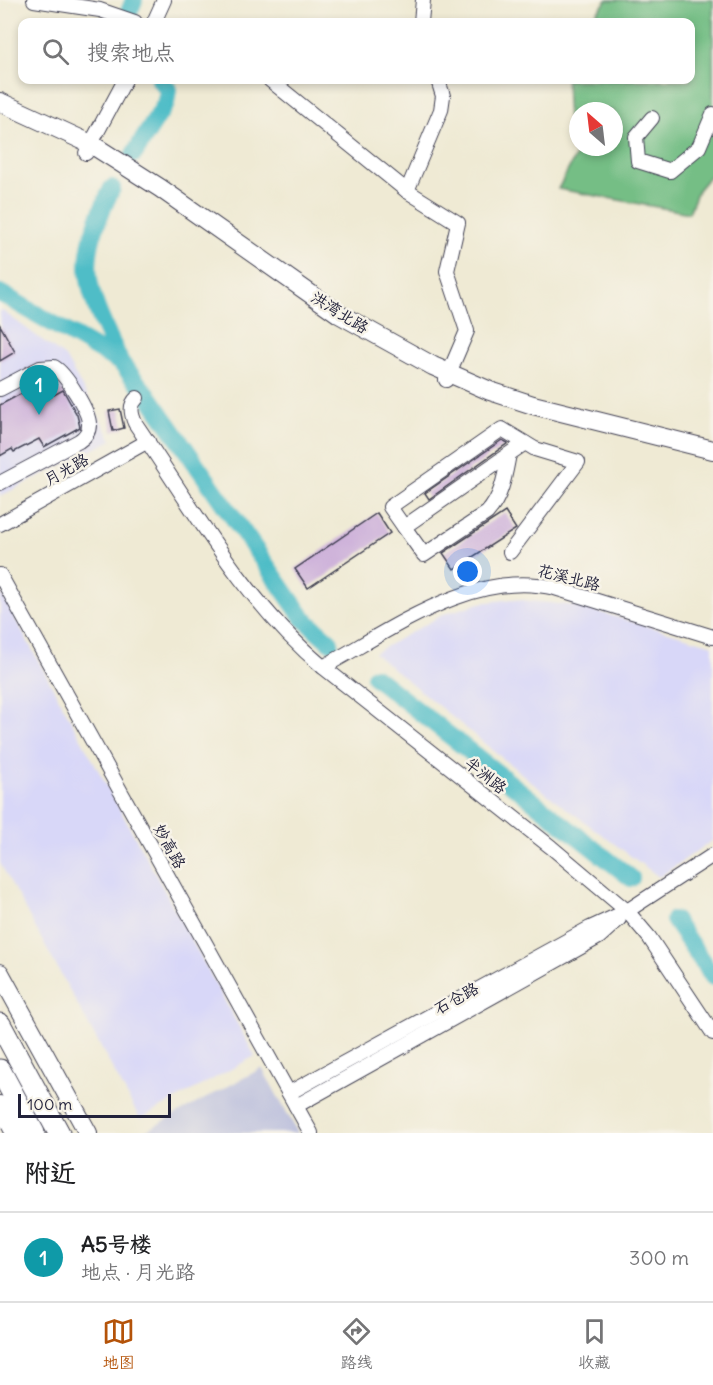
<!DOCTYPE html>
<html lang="zh">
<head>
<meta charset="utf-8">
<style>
  body { margin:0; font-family:Delius,"LXGW WenKai TC",sans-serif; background:#f2f2f2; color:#202124 }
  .compass { position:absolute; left:569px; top:102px; width:54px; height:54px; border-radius:50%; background:#fff; box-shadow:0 3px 9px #0003; rotate:332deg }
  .scale { position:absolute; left:18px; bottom:15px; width:153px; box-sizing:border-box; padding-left:6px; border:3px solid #22223b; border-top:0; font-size:16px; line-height:21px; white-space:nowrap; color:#22223b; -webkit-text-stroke:4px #f7f3e8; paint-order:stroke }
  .you { position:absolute; left:468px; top:572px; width:21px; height:21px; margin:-15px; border:4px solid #fff; border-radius:50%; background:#1a73e8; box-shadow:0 0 0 9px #1a73e833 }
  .badge { display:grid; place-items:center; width:39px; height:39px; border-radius:50%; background:#b45309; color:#fff; font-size:20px; font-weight:700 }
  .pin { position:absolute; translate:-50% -50px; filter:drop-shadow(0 2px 3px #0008) }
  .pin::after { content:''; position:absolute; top:32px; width:21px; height:18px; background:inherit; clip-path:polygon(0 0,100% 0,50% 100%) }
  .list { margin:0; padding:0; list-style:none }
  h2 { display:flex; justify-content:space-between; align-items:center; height:78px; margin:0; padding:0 24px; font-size:26px }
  h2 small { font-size:20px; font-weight:400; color:#757577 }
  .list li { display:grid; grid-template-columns:39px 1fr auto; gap:18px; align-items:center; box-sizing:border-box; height:90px; padding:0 24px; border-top:2px solid #e0e0e0 }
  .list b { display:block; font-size:22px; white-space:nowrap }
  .list p { margin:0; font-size:20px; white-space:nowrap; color:#757577 }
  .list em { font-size:20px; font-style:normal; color:#757577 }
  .icon { flex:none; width:33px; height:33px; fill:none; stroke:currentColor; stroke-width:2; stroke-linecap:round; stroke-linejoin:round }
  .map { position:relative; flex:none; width:713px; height:1133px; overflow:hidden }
  .search { position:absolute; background:#fff; box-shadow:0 3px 9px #0003; left:18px; right:18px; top:18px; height:66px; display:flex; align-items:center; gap:15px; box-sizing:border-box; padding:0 21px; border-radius:12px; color:#757577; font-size:22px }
  .sheet { height:168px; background:#fff }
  nav { display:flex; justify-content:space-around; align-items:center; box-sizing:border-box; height:84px; border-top:2px solid #e0e0e0; background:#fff; font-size:16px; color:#757577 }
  nav a { display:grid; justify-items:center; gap:3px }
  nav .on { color:#b45309 }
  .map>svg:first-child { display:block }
</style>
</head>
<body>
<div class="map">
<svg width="713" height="1133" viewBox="0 0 713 1133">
  <rect width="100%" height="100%" fill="#f7f3e8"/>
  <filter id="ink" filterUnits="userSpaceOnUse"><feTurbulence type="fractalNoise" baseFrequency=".0167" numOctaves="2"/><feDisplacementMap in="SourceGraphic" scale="12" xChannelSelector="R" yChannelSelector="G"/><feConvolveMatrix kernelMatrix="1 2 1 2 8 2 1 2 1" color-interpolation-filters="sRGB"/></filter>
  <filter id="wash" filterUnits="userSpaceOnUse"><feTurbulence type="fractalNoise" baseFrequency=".008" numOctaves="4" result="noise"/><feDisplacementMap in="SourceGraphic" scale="24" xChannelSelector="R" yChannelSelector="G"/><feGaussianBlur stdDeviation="1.35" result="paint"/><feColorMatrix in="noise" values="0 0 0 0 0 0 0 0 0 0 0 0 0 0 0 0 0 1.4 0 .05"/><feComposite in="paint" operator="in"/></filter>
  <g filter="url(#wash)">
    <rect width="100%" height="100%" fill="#efead4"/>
    <g fill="#d8d7f8">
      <path d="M0,309L65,357L112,440L0,496Z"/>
      <path d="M0,591L255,1056L140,1119L0,863Z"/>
      <path d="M512,599L578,606L713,645V732L710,734L713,739V840L659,877L539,788L374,653L444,614L480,603Z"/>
    </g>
    <path fill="#bfc2dd" d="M262,1068L298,1133H142Z"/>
    <path fill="#74be85" stroke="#4b7060" stroke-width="1.5" fill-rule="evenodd" d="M607,0H713V172L698,190L689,213L558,189L576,155L569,142L566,80H690V22H589ZM578,111H614V147H578Z"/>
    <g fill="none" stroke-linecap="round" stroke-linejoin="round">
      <g stroke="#4fbdc7" stroke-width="18">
        <path d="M125,22L134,0"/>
        <path d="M134,154L166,103L168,89L160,80"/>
        <path d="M112,188C73,268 86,287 121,363"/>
        <path d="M0,293L121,363L150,398L303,618L330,642"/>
        <path d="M375,677L631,878"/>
        <path d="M674,920L713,977"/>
      </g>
    </g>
    <g id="blocks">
      <g fill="#cbadd9">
        <path d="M0,325L15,352L0,361Z"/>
        <path d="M45,381L54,395L63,390L77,415L80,427L44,447L39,439L14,452L12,449L0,456V405Z"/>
        <path d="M120,409L124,428L113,431L109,411Z"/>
        <path d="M502,440L508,443L429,499L425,493Z"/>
        <path d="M505,512L516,529L454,569L443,553Z"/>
        <path d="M377,513L390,533L308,588L295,569Z"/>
      </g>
    </g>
  </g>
  <g filter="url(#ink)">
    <use href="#blocks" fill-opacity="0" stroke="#414052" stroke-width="1.5"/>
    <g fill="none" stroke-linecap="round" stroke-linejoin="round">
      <defs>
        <g id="minor">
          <path d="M34,0L100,10L135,22"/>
          <path d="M154,22L164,0"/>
          <path d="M421,22L423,0"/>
          <path d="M270,80L407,191L458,223L447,271L467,331L446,380"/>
          <path d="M652,118L636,137L638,161L670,171L699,147L713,114"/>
          <path d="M86,153L125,80"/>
          <path d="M407,191L441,110L443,96L438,80"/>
          <path d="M0,389L40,368L54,367C65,373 90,412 89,425C89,432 85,437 79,441L0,483"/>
          <path d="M137,398C129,405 131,414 135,423C193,508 244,601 323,667L551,847L627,911L649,937L713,1033"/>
          <path d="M509,454C505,475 502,497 487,513L424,555L404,527L509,454L525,443"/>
          <path d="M0,524L148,441"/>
          <path d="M404,527L390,507L502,429L535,449L578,462L510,552"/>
          <path d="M0,575L311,1133"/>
          <path d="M323,667C391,630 474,568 555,588L713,637"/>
          <path d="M289,1093L590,928L627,911L713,855"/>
          <path d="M296,1106L599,937L619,919"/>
        </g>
        <g id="major">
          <path d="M0,102L91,144L160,188L339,314L433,366L490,391L533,405L713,450"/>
          <path d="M0,973L88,1133"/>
          <path d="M0,1105L15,1133"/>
        </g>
        <g id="highway">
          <path d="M0,1024L59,1133"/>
          <path d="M0,1070L34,1133"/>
        </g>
      </defs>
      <use href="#minor" stroke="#414052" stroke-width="16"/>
      <use href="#major" stroke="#414052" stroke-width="20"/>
      <use href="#highway" stroke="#414052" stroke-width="23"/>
      <use href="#minor" stroke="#fff" stroke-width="14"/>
      <use href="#major" stroke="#fff" stroke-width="18"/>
      <use href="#highway" stroke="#fff" stroke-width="21"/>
    </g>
  </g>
  <g text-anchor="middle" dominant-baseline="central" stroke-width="5" stroke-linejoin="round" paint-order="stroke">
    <g font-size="16" fill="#22223b" stroke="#f7f3e8">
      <text transform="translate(340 312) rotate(32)">洪湾北路</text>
      <text transform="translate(66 469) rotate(-29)">月光路</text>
      <text transform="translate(569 577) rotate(14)">花溪北路</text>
      <text transform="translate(486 775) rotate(38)">半洲路</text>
      <text transform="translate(170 846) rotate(61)">妙高路</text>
      <text transform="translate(456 998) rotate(-29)">石仓路</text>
    </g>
  </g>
</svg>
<svg class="compass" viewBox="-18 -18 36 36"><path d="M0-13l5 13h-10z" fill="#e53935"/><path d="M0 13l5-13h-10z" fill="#757577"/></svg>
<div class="scale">100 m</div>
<div class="you"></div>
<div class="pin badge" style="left:39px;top:415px;background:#0f9aa8">1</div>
<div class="search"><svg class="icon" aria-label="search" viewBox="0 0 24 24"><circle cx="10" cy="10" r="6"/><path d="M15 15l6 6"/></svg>搜索地点</div>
</div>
<section class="sheet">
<h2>附近<small></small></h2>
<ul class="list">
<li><span class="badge" style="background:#0f9aa8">1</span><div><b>A5号楼</b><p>地点 · 月光路</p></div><em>300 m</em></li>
</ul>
</section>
<nav>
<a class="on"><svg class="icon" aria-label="map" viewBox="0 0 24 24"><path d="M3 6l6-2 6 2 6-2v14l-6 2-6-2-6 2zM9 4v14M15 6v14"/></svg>地图</a>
<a><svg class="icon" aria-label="directions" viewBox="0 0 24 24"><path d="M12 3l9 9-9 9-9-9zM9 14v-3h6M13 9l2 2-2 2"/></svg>路线</a>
<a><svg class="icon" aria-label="saved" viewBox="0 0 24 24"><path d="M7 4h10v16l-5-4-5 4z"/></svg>收藏</a>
</nav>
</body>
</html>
